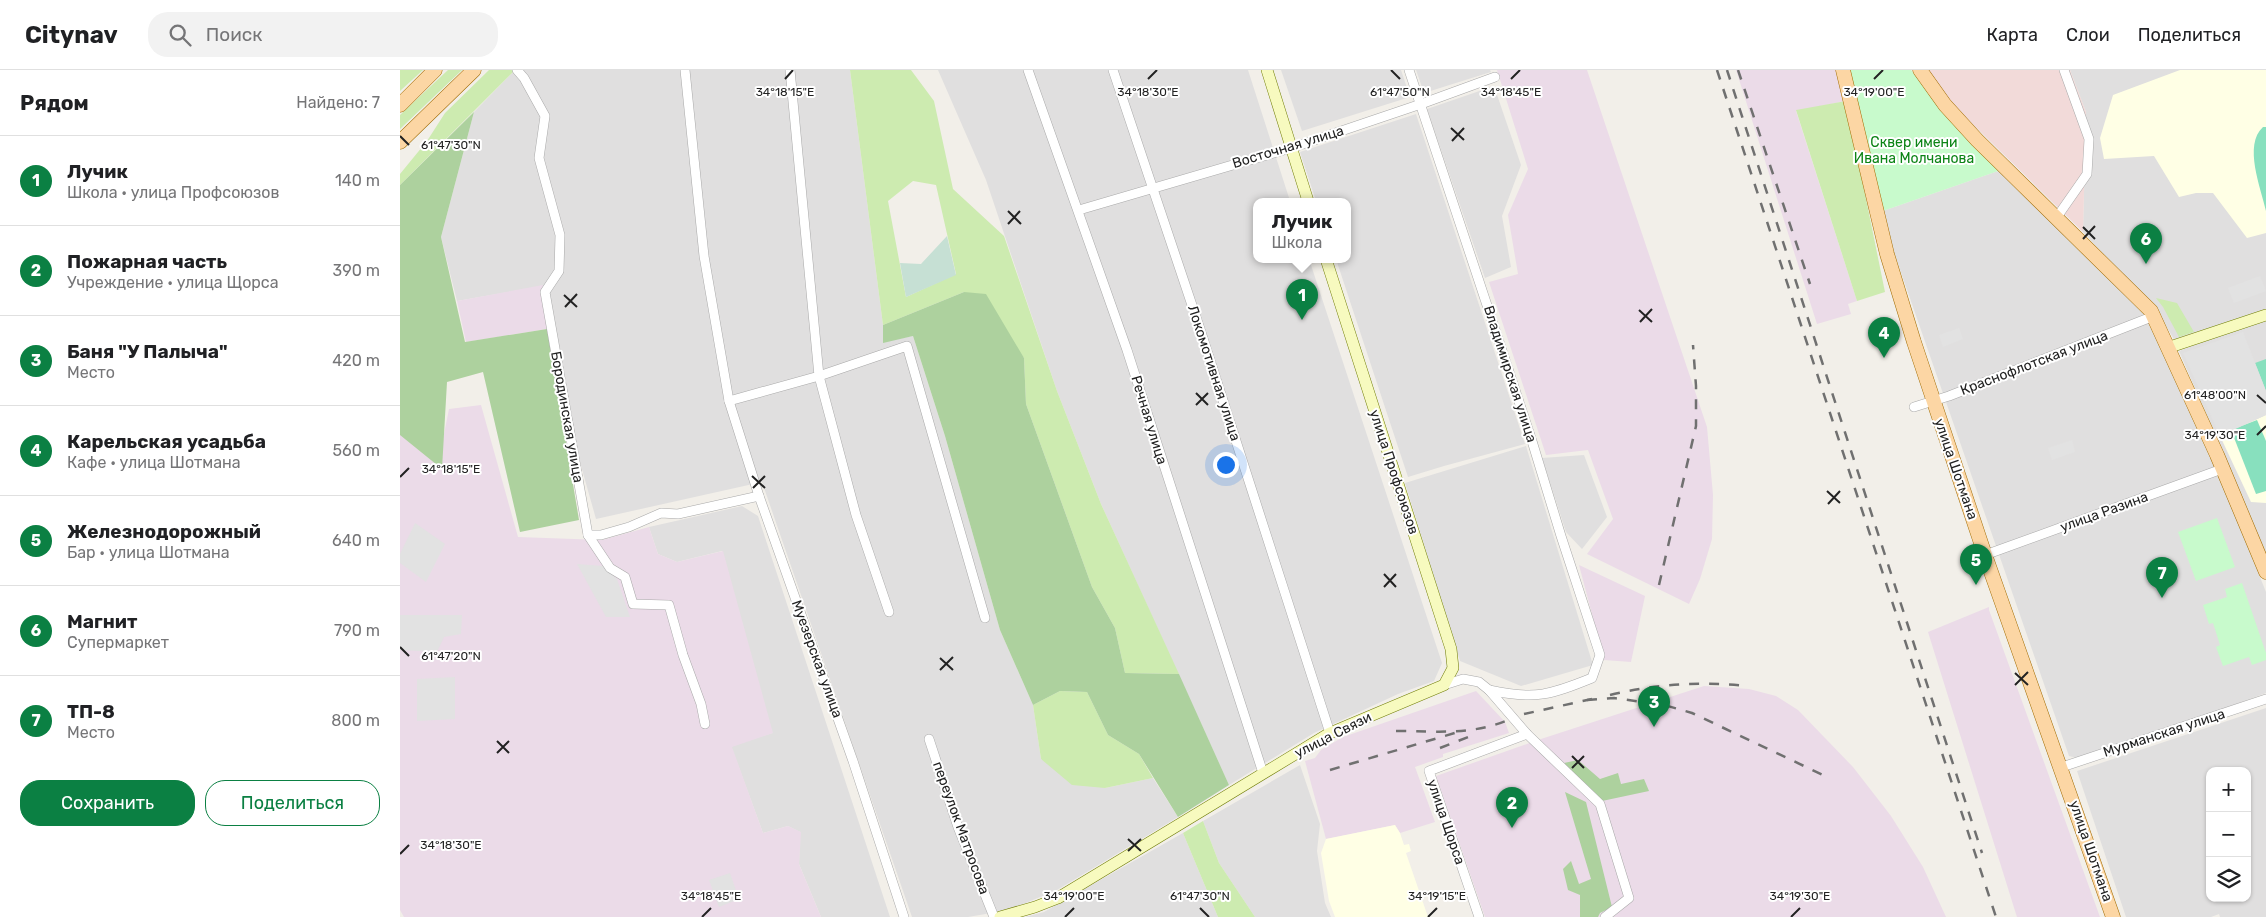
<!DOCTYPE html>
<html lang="ru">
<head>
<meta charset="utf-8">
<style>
  body { margin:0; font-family:Rubik,sans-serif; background:#f2f2f2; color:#202124 }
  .controls { position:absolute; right:15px; bottom:15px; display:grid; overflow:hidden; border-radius:10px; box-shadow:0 1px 4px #0004 }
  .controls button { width:45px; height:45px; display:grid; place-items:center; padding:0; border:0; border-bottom:1px solid #e0e0e0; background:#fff; color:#202124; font:25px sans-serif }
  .you { position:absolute; left:825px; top:394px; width:18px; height:18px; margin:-12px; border:4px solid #fff; border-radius:50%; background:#1a73e8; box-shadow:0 0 0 8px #1a73e833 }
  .badge { display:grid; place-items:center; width:32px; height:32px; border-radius:50%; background:#0b8043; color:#fff; font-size:16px; font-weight:700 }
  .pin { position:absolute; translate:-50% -41px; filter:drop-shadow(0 1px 2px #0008) }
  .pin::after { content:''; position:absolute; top:26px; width:18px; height:15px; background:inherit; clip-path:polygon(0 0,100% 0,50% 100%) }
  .popup { position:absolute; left:853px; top:128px; width:98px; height:65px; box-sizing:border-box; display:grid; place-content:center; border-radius:10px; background:#fff; filter:drop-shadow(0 1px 4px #0005); font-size:16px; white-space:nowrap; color:#757577 }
  .popup b { font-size:19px; color:#202124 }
  .popup::after { content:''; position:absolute; left:50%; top:100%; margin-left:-10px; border:10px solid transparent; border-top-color:#fff }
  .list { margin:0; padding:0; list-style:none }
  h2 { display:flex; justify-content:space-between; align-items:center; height:65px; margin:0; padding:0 20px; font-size:21px }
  h2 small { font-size:16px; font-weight:400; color:#757577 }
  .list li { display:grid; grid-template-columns:32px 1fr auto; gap:15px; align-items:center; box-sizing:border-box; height:90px; padding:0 20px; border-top:1px solid #e0e0e0 }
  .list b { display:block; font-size:19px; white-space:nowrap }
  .list p { margin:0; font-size:16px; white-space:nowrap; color:#757577 }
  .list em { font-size:16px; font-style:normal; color:#757577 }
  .actions { display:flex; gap:10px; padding:15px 20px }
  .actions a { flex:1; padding:11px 0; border:1px solid #0b8043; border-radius:20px; text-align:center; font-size:18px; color:#0b8043 }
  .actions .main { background:#0b8043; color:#fff }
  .icon { flex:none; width:28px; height:28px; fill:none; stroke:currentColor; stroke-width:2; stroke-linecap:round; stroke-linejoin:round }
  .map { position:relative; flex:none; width:1866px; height:847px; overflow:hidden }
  header { display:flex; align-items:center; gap:30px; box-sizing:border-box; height:70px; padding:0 25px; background:#fff; border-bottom:1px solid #e0e0e0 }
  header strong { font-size:24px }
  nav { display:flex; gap:28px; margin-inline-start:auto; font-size:18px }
  .search { width:350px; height:45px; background:#f2f2f2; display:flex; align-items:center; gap:12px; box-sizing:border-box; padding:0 18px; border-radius:20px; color:#757577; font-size:19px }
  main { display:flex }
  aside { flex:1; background:#fff }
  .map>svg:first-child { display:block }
</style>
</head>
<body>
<header>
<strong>Citynav</strong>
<div class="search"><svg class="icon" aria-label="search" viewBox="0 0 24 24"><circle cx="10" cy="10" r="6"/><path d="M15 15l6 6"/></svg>Поиск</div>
<nav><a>Карта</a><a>Слои</a><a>Поделиться</a></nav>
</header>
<main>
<aside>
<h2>Рядом<small>Найдено: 7</small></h2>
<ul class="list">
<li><span class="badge">1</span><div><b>Лучик</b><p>Школа · улица Профсоюзов</p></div><em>140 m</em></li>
<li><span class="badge">2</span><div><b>Пожарная часть</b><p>Учреждение · улица Щорса</p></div><em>390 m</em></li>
<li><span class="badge">3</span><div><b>Баня &quot;У Палыча&quot;</b><p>Место</p></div><em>420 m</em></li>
<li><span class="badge">4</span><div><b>Карельская усадьба</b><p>Кафе · улица Шотмана</p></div><em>560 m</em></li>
<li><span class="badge">5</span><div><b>Железнодорожный</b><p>Бар · улица Шотмана</p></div><em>640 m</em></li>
<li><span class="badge">6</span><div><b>Магнит</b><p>Супермаркет</p></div><em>790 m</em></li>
<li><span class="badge">7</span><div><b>ТП-8</b><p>Место</p></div><em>800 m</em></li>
</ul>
<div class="actions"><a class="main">Сохранить</a><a>Поделиться</a></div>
</aside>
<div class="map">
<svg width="1866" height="847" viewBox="0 0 1866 847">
  <rect width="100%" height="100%" fill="#f2efe9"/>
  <g fill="#e0dfdf" fill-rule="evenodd">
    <path d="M115,0H450L483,255V272L513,266L545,366L600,560L633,635L641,689L705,718L753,708L778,747L657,820L609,840L568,847H512L362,412L196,449L156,307L147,259L143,216L57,231L41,167L74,42Z"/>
    <path d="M538,0H848L890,131H857V189H909L1042,593L1034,611L998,624L914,663L829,715L701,434L657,321L586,110Z"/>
    <path d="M881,0H1001L1010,27L902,61Z"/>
    <path d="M1016,0H1090L1091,2L1024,23Z"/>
    <path d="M1670,0H1866V240L1775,271L1758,242L1683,162L1686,42Z"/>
    <path d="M1094,16L1121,95L1102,146L1111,197L1085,208L1027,39Z"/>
    <path d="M1016,44L1125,374L1044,396L1008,407L936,189H947V131H916L900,82Z"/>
    <path d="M1601,100L1746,245L1816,398L1866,522V623L1733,672L1677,688L1669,686L1480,142Z"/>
    <path d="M1866,250V483L1779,281L1843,257Z"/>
    <path d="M1126,376L1193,595L1121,616L1060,591L1005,413Z"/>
    <path d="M1184,385L1207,447L1182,479L1166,462L1142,388Z"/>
    <path d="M342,436L358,446L490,847H421L399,794L400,762L388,756L363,763L331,676L372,663L322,481L277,492L258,484L249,457Z"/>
    <path d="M1866,638V847H1820L1819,844L1811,847H1726L1677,701ZM1810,701H1847V828H1810Z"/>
    <path d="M900,695L920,754L917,781L925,833L931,847H855L819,793L803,751Z"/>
    <path d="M783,763L818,847H625L644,842Z"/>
  </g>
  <path fill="#f2dad9" d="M1527,0H1670L1686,42L1683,162L1551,33Z"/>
  <g fill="#ebdbe8">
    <path d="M1097,0H1187L1307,357L1313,425L1312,469L1300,509L1289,534L1187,484L1213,449L1188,380L1146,385L1089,212L1118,204L1108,145L1128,99Z"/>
    <path d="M1336,0H1437L1446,31L1396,41L1457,231L1448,234L1451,244L1417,254Z"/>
    <path d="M143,215L147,259L66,272L57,231Z"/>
    <path d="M81,335L118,467L202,470L249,457L258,484L277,492L323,481L373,663L332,677L363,763L388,756L401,762L399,794L421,847H4L0,840V362L39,389L49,339Z"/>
    <path d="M1179,495L1245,526L1231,592L1204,590Z"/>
    <path d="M1589,537V540L1700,847H1617L1616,844L1528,562Z"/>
    <path d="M1304,616L1349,619L1376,626L1398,640L1453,697L1491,746L1523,797L1546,847H1085L1036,706L1141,669Z"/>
    <path d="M1076,621L1105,652L1109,663L1043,684V687L1015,697L1035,752L1000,763L995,755L926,769L905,691L915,688L921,680L943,667Z"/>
  </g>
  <g fill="#ffffe5">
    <path d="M1780,0H1866V163L1847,168L1813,123H1796L1779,127L1754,86L1704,89L1700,68L1713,25Z"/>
    <path d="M1866,345V433L1851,432L1820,366Z"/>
    <path d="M995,755L1000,763L1004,775L1009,774L1011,781L1006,783L1028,847H935L929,831L921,783L926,769Z"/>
  </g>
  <g fill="#cdebb0" fill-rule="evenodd">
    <path d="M0,0H23L0,21Z"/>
    <path d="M48,0H62L0,59V45Z"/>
    <path d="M89,0H115L0,115V104L27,71L45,43Z"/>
    <path d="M450,0H511L534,31L553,119L604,166L657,321L701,434L779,604L725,603L715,558L692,517L626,334L624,288L564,222L483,255ZM513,111L536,115L556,204L506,227L488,131Z"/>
    <path d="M1446,31L1485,222L1457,231L1396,40Z"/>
    <path d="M1756,228L1777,233L1794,262L1779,267L1763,237Z"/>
    <path d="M660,621L687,622L708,665L739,684L753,708L705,718L672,715L641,689L633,635Z"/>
    <path d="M803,751L819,793L855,847H818L783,763Z"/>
  </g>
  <g fill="#add19e">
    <path d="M74,42L41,167L65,272L147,259L179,450L120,462L83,302L47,312L42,399L0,365V115Z"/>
    <path d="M564,222L586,224L624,288L626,334L692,517L715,558L725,603L779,604L829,715L778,747L739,684L708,665L687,622L660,621L633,635L600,560L545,366L513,266L483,273V255Z"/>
    <path d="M1178,690L1200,709L1218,703L1221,714L1244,709L1249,721L1202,731L1164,693Z"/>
    <path d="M1165,722L1186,732L1212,837L1200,843L1198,847H1180V825L1168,820L1163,799L1171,791L1179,814L1191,809Z"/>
  </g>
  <path fill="#c6e0d4" d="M547,166L556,205L506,227L500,193L521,194Z"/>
  <g fill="#c8facc">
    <path d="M1447,0H1511L1541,40L1601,100L1480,142Z"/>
    <path d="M1817,448L1835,497L1796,511L1778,462Z"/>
    <path d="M1842,513L1866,583V590L1852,595L1849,587L1823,596L1816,577L1820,575L1813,553L1809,554L1803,535L1827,527L1825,519Z"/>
  </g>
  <g fill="#88e0be">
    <path d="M1863,57H1866V141C1861,118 1843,75 1863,57Z"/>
    <path d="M1866,289V321L1855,293Z"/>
    <path d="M1857,350L1866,371V421L1856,424L1831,360Z"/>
  </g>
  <g fill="#e2e2e2">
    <path d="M1860,206L1866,221L1834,233L1828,218Z"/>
    <path d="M1559,258L1563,269L1543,277L1539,265Z"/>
    <path d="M1843,262L1866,321V345L1820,366L1783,283Z"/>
    <path d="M1672,370L1675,382L1652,390L1648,378Z"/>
    <path d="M15,453L45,474L26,512L0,493V484Z"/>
    <path d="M177,494L203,496L217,509L230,547H206Z"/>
    <path d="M0,545H62L61,564L44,567L37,582L0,580Z"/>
    <path d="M55,607V649L17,651V609Z"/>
    <path d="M330,803L339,829L319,837L309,810Z"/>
  </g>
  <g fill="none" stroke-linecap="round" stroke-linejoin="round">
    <defs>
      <g id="street">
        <path d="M117,0L124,8L145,46L139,88L160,165L159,201L145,222L188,465L210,498L225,507L233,534L269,535L283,585L301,634L305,654"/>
        <path d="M285,0L304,186L329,331L359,426L453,691L504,847"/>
        <path d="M390,0L419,306L456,445L489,542"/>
        <path d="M628,0L727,280L863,703"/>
        <path d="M713,0L800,259L930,663"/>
        <path d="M1009,0L1132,371L1161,466L1200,585L1192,608C1150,625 1135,630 1089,620"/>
        <path d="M679,140L891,78L1021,34L1095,7"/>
        <path d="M1657,147L1687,104L1689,69L1664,0"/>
        <path d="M329,331L419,306L507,276L585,548"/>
        <path d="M1514,337L1549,326L1754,246"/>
        <path d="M188,465H201L229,457L261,443L278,444L359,426"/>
        <path d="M1585,485L1822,399"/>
        <path d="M1044,615L1063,609L1079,612L1089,620L1127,664L1200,734L1229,828L1205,847"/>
        <path d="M529,669L558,757L594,847"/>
        <path d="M1662,697L1866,629"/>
        <path d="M1079,847L1029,701L1127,664"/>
      </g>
      <g id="secondary">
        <path d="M867,0L908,131"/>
        <path d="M1767,278L1866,245"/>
        <path d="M600,847L635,837L658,828L930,663L1044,615L1053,598L1051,579L926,189"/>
      </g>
      <g id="primary">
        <path d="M1443,0L1487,184L1514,272L1585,485L1713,847"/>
        <path d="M1520,0L1545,35L1577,70L1751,241L1817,385L1866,502"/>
        <path d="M0,35L35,0"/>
        <path d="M0,72L74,0"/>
      </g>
    </defs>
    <use href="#street" stroke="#a9a9a9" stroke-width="10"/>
    <use href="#secondary" stroke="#707d05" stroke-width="12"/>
    <use href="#primary" stroke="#a06b00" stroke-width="15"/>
    <use href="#street" stroke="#fff" stroke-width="9"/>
    <use href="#secondary" stroke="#f7fabf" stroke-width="11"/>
    <use href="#primary" stroke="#fcd6a4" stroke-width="14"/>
    <g stroke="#707070" stroke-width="2.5" stroke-dasharray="10 10" stroke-linecap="butt">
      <path d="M1317,0L1596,847"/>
      <path d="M1327,0L1582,783"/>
      <path d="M1338,0L1410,214"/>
      <path d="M1259,515L1296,356V316L1293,275"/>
      <path d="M1210,625C1256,614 1301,611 1348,616"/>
      <path d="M1187,630L1214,628L1264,635L1292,643L1423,705"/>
      <path d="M1124,644L1192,629"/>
      <path d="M996,661C1038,661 1073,666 1113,648"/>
      <path d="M1040,678L1076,664"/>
      <path d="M930,700L1058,662"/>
    </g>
  </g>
  <path fill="none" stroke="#222" stroke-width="2" d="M991,0L1000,9M385,9L393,0M748,9L757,0M1111,9L1120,0M1474,9L1483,0M1051,58L1064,70M0,66L9,75M1052,71L1064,58M608,141L621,154M608,154L620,141M1683,157L1695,169M1683,169L1695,156M164,225L177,237M165,237L177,224M1239,240L1252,252M1240,252L1252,239M796,323L808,335M1857,325L1866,333M796,335L808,323M1857,365L1866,356M352,406L365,418M0,407L9,398M353,418L365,406M1427,421L1440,433M1428,434L1440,421M984,504L996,517M984,517L996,504M0,577L9,586M540,588L553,600M540,600L553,587M1615,603L1628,615M1615,615L1628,602M97,671L109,683M97,683L109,671M1172,686L1184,698M1172,698L1184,686M728,769L741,781M728,781L741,769M0,784L9,775M800,838L809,847M302,847L311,838M665,847L674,838M1028,847L1037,838M1391,847L1400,838"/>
  <g text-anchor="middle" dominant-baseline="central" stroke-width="4" stroke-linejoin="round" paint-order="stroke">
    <g font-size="14" fill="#0c8416" stroke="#fff">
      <text x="1514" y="72">Сквер имени<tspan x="1514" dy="16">Ивана Молчанова</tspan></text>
    </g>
    <g font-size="14" fill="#222" stroke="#fff">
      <text transform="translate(888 77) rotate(-17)">Восточная улица</text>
      <text transform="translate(1634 293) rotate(-21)">Краснофлотская улица</text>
      <text transform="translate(814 303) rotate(72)">Локомотивная улица</text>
      <text transform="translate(1110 304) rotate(72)">Владимирская улица</text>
      <text transform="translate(167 347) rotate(80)">Бородинская улица</text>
      <text transform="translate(749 350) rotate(73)">Речная улица</text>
      <text transform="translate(1556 399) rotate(71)">улица Шотмана</text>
      <text transform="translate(994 402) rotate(72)">улица Профсоюзов</text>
      <text transform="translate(1704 442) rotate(-20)">улица Разина</text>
      <text transform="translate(417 589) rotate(70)">Муезерская улица</text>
      <text transform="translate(1764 663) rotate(-18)">Мурманская улица</text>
      <text transform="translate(933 665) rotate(-27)">улица Связи</text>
      <text transform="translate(1046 752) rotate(71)">улица Щорса</text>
      <text transform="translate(561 758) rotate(70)">переулок Матросова</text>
      <text transform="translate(1691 781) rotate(71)">улица Шотмана</text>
    </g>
  </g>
  <g font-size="12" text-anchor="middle" fill="#222" stroke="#fff" stroke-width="4" stroke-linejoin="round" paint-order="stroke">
    <text x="1000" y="26">61°47'50"N</text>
    <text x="385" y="26">34°18'15"E</text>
    <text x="748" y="26">34°18'30"E</text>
    <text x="1111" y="26">34°18'45"E</text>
    <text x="1474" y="26">34°19'00"E</text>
    <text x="51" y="79">61°47'30"N</text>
    <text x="1815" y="329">61°48'00"N</text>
    <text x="1815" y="369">34°19'30"E</text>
    <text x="51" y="403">34°18'15"E</text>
    <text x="51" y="590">61°47'20"N</text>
    <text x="51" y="779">34°18'30"E</text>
    <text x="311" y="830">34°18'45"E</text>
    <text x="674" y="830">34°19'00"E</text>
    <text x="1037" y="830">34°19'15"E</text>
    <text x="1400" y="830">34°19'30"E</text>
    <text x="800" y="830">61°47'30"N</text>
  </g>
</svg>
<div class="controls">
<button>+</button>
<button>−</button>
<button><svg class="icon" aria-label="layers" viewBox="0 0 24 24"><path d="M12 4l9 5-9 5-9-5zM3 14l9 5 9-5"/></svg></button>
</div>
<div class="you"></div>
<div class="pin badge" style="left:902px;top:250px">1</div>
<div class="popup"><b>Лучик</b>Школа</div>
<div class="pin badge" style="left:1112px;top:758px">2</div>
<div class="pin badge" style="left:1254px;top:657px">3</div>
<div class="pin badge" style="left:1484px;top:288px">4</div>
<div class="pin badge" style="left:1576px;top:515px">5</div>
<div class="pin badge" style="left:1746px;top:194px">6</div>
<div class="pin badge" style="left:1762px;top:528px">7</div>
</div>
</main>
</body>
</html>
